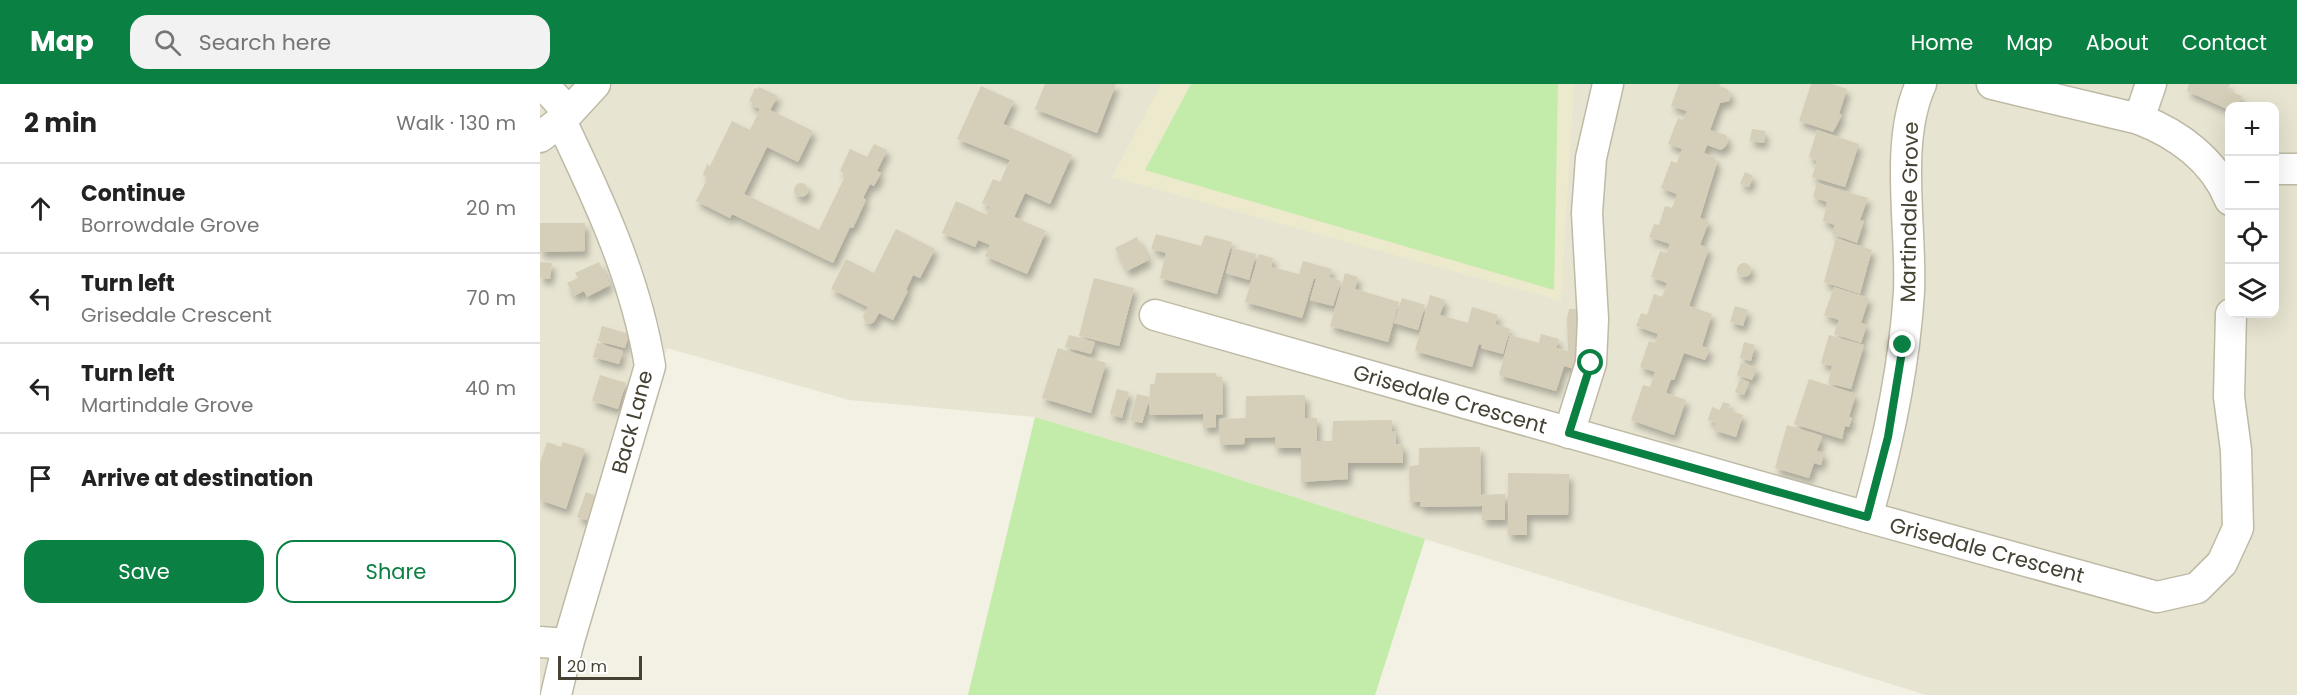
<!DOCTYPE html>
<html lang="en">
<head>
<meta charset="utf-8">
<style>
  body { margin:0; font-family:Poppins,sans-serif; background:#f2f2f2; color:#222 }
  .controls { position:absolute; right:18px; top:18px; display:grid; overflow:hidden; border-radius:12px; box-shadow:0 6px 24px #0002 }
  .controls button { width:54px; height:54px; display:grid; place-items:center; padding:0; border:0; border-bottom:2px solid #e0e0e0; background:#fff; color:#222; font:30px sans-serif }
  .scale { position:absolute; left:18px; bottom:15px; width:84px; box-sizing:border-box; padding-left:6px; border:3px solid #454133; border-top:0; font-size:16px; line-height:21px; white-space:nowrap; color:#454133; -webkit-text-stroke:4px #fff; paint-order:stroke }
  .stop { position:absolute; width:18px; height:18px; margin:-14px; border:4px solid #0b8043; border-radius:50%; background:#fff }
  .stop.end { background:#0b8043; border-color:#fff; box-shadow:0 2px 6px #0008 }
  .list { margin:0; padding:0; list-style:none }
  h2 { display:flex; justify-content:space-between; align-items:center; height:78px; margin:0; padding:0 24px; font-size:26px }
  h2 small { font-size:20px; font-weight:400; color:#767676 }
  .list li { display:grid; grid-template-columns:39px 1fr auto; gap:18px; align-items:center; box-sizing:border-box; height:90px; padding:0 24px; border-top:2px solid #e0e0e0 }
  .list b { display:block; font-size:22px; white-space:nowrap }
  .list p { margin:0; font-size:20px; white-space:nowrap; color:#767676 }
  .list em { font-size:20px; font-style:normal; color:#767676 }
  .actions { display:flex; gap:12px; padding:18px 24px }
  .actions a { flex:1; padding:14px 0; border:2px solid #0b8043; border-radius:18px; text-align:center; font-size:21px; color:#0b8043 }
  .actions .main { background:#0b8043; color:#fff }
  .icon { flex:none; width:33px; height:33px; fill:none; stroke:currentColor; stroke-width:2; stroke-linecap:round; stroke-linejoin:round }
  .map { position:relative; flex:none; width:1757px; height:611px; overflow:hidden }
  header { display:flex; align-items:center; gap:36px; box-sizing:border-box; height:84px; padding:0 30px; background:#0b8043; color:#fff }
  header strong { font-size:28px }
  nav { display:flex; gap:33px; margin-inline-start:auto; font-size:21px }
  .search { width:420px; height:54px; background:#f2f2f2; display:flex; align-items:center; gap:15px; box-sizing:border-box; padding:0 21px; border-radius:18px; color:#767676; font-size:22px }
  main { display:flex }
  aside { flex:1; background:#fff }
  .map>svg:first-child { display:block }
</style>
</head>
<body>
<header>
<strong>Map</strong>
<div class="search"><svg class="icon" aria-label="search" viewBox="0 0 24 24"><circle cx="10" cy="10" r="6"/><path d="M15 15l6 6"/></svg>Search here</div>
<nav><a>Home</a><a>Map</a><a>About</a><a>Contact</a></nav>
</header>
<main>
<aside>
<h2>2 min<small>Walk · 130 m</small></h2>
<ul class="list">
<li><svg class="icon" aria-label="ahead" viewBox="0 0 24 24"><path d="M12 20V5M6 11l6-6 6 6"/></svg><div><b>Continue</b><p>Borrowdale Grove</p></div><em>20 m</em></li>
<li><svg class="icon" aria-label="left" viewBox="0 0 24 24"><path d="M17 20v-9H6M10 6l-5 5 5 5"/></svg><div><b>Turn left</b><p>Grisedale Crescent</p></div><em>70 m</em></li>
<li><svg class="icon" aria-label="left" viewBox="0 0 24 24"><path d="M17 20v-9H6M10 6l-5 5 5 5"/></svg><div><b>Turn left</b><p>Martindale Grove</p></div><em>40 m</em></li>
<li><svg class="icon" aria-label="arrive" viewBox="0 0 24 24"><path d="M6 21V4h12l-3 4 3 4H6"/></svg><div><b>Arrive at destination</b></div></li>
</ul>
<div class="actions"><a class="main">Save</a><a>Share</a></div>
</aside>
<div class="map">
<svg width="1757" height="611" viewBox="0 0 1757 611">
  <defs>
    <filter id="shadow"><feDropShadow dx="3.5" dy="6" stdDeviation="3" flood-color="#0004"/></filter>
  </defs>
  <rect width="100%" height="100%" fill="#f3f1e3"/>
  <path fill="#e7e4d1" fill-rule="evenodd" d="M0,0H1757V611H1386L885,455L673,387L495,333L309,316L127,264L31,611H0ZM1690,22H1734V230H1690Z"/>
  <path fill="#ede9cc" d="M621,0H1034L1021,217L572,93Z"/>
  <g fill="#c3eba9">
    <path d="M651,0H1018L1014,206L605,86Z"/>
    <path d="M495,333L673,387L885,455L835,611H428Z"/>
  </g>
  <g fill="#d5ceb8" filter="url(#shadow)">
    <path d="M505,0H576L557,49L495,25Z"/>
    <path d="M1139,0H1180L1179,2L1187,5L1191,11L1189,17L1180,19L1170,46L1186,51L1188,57L1186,62L1181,66L1167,61L1164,69L1174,73L1177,79L1160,134L1169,137L1160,161L1169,164L1149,222L1172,230L1162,262L1170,265L1165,276L1144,269L1134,296L1131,295L1126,309L1146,316L1134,351L1091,336L1103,301L1110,303L1115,288L1100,283L1109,257L1115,259L1118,250L1096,242L1101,229L1107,231L1114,210L1122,213L1127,199L1111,193L1120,167L1127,169L1130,160L1109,153L1114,140L1119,141L1125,122L1132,124L1137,110L1121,104L1131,77L1137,79L1142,65L1128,60L1138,34L1143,36L1147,27L1131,22Z"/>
    <path d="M1271,0H1292L1307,5L1299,30L1302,31L1293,48L1259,37Z"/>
    <path d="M1649,0H1690L1687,6L1702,12L1697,22H1689V26L1647,7Z"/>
    <path d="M441,2L474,17L463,40L532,71L510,120L485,109L474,133L506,147L487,190L445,172L450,161L438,156L435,163L402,149L416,117L447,131L450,122L442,119L453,95L460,98L470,76L417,55Z"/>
    <path d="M219,3L238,12L230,26L273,47L258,78L227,63L204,110L279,146L306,90L300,87L310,65L327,73L334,60L347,66L337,87L341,89L334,102L330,100L323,114L326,116L313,144L310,143L293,179L192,130L190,134L156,117L168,94L163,91L167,80L170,82L192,37L210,46L220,25L211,21L212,18L209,17L215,4L218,5Z"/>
    <path d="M1212,45L1225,47L1224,59L1210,57Z"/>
    <path d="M1277,46L1319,60L1305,103L1272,93L1277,77L1269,73Z"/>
    <path d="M1205,88L1213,92L1209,103L1200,100Z"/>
    <path d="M1277,99L1328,114L1320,136L1324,137L1317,159L1292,150L1295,141L1283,137L1287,118L1273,113Z"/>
    <circle cx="261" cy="106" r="7"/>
    <path d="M0,139H45V167L0,168Z"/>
    <path d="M356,145L395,165L380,194L373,191L366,206L368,207L353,236L339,229L334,238L330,240L325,238L323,232L328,223L291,205L306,175L334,189Z"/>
    <path d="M616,150L661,162L665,151L692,158L677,210L620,194L626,169L611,165Z"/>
    <path d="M597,153L609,176L587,187L575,164Z"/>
    <path d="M1296,154L1332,166L1320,210L1284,198Z"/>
    <path d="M693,164L716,170L709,196L686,189Z"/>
    <path d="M719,170L733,174L731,183L759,190L763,177L792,185L789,193L801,197L793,222L770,216L776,195L774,194L762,234L705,218Z"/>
    <path d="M0,178L12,179L10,195L0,194Z"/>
    <path d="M59,178L70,201L47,213L44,207L34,212L27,199L38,194L35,189Z"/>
    <circle cx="1204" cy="186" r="7"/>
    <path d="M805,189L818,193L815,205L859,218L848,258L790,242Z"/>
    <path d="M554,194L594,204L579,262L539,252Z"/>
    <path d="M1294,203L1329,214L1321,239L1327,241L1321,259L1294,250L1299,236L1284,231Z"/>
    <path d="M890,211L905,216L900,231L928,239L932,223L958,231L955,240L970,245L963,270L941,264L942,261L939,260L932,283L875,267Z"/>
    <path d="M862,214L885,221L878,246L854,239Z"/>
    <path d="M1195,222L1208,226L1203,242L1190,238Z"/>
    <path d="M1029,225H1040L1038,286L1024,282L1016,307L959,291L970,251L999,259L1001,250L1019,255L1016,264L1028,267L1027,234Z"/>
    <path d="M62,242L89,250L85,264L58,257Z"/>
    <path d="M529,251L555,258L551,270L525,263Z"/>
    <path d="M1289,251L1324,261L1311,305L1288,299L1292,282L1281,279Z"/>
    <path d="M1204,258L1215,261L1211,277L1200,274Z"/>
    <path d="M57,259L83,267L79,280L53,273Z"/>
    <path d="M518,264L566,279L551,329L502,314Z"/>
    <path d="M1201,279L1217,284L1212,296L1197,291Z"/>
    <path d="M616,289H676L677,293H682L683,330L676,331V343L663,344V330L609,331L610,300H615Z"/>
    <path d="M60,291L86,299L78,325L52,317Z"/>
    <path d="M1200,295L1209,298L1204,311L1195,308Z"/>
    <path d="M1269,295L1316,310L1309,333L1312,334L1309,343L1305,342L1302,355L1254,340Z"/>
    <path d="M577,305L589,308L582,334L570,330Z"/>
    <path d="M597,310L610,313L602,339L590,336Z"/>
    <path d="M765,311V334H777V357H792L793,337L852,336V347L856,348V360L863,361V379H808V395L761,398V364H735V353L705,354L704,360L680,361L679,335L706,334V312Z"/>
    <path d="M1183,318L1190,320L1188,326L1203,331L1196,353L1173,346L1176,339L1168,336L1172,323L1180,326Z"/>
    <path d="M1247,341L1282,352L1277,367L1284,369L1281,381L1274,379L1269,394L1235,384Z"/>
    <path d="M7,358L21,363L23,358L45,365L26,425L0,416V379Z"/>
    <path d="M940,363L941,411L965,410V436H942V422L880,423V418H870L869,382L879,381V364Z"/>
    <path d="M968,389L1029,390L1028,431H987V451H968Z"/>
    <path d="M46,408L59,413L50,437L37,433Z"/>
  </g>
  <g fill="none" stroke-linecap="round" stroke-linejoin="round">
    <defs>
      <g id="minor">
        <path d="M3,0L28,28"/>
        <path d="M1452,0L1599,35C1638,50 1674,76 1690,116"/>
        <path d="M1599,35L1611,0"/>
        <path d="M0,53L21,37L55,0"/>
        <path d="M1734,85H1757"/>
        <path d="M615,231L1327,433L1617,513L1657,504L1682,479L1698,444L1696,366L1689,313L1691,230"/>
        <path d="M1029,349L1051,279L1053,235L1047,129L1051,74L1068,0"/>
        <path d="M1327,433C1348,360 1364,285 1369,208C1372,143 1354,59 1381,0"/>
        <path d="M0,558L28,560"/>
        <path d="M16,611L28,560L110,282C96,195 59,116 21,37"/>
      </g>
    </defs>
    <use href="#minor" stroke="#bfbaa5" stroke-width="33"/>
    <use href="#minor" stroke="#fff" stroke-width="30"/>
  </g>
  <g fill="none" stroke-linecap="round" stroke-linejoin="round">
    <path stroke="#0b8043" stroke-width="8" d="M1051,279L1029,349L1327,433L1348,353L1363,261"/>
  </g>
  <g text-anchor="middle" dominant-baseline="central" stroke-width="5" stroke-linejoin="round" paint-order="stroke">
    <g font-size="21" fill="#454133" stroke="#fff">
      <text transform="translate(1369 128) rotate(-89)">Martindale Grove</text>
      <text transform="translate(910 315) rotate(16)">Grisedale Crescent</text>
      <text transform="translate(92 338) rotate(-75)">Back Lane</text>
      <text transform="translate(1447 466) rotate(15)">Grisedale Crescent</text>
    </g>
  </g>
</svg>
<div class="controls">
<button>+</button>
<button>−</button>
<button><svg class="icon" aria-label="locate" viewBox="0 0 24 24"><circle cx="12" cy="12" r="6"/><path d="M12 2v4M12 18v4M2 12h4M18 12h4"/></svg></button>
<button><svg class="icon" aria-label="layers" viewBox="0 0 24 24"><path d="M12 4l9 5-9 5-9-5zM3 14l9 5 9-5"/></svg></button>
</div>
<div class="scale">20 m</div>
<div class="stop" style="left:1051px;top:279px"></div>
<div class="stop end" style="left:1363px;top:261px"></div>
</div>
</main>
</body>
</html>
